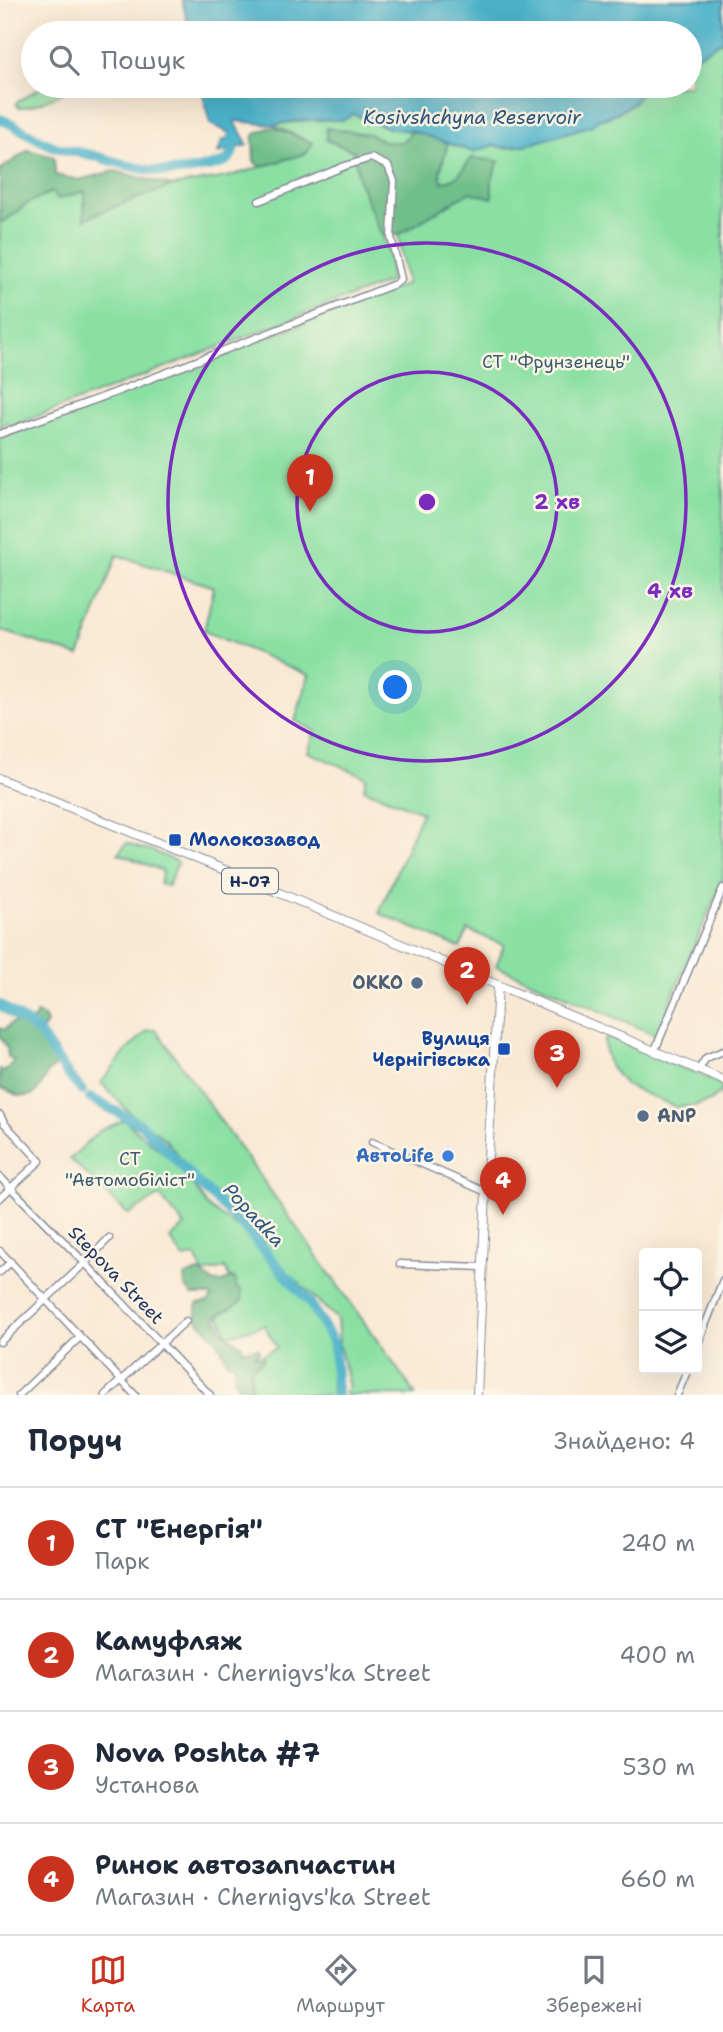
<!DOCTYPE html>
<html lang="uk">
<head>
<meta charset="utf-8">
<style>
  body { margin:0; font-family:"Shantell Sans",sans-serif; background:#f6f6f7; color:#1f2937 }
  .controls { position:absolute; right:21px; bottom:21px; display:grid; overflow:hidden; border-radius:7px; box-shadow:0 7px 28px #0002 }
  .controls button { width:63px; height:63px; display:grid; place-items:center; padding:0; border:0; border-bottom:2px solid #e0e1e3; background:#fff; color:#1f2937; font:35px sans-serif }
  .you { position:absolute; left:396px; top:688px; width:24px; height:24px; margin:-18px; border:5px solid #fff; border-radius:50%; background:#1a73e8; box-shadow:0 0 0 10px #1a73e833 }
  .badge { display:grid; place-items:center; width:46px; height:46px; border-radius:50%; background:#c8321e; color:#fff; font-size:23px; font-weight:700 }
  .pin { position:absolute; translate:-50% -58px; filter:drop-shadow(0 2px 4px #0008) }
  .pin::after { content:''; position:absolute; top:37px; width:24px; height:21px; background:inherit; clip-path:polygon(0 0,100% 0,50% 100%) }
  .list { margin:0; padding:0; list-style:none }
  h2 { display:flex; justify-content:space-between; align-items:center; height:91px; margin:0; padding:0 28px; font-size:30px }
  h2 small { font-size:23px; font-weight:400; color:#747a83 }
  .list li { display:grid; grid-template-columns:46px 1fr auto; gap:21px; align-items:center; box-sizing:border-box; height:112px; padding:0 28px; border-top:2px solid #e0e1e3 }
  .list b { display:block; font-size:26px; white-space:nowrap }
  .list p { margin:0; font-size:23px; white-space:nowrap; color:#747a83 }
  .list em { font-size:23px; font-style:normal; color:#747a83 }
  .icon { flex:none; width:38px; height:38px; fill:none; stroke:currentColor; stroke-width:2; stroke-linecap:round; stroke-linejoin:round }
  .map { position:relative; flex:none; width:723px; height:1395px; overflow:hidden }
  .search { position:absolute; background:#fff; box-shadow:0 7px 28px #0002; left:21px; right:21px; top:21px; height:77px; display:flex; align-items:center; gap:18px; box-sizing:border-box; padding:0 24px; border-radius:38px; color:#747a83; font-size:26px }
  .sheet { height:539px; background:#fff }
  nav { display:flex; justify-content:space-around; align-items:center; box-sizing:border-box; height:98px; border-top:2px solid #e0e1e3; background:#fff; font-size:19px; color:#747a83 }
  nav a { display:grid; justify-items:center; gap:4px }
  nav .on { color:#c8321e }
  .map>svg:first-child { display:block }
</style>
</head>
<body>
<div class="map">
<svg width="723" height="1395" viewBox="0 0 723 1395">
  <rect width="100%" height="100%" fill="#fcf5e5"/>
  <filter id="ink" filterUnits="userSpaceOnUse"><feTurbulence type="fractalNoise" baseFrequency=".0143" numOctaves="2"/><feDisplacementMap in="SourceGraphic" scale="14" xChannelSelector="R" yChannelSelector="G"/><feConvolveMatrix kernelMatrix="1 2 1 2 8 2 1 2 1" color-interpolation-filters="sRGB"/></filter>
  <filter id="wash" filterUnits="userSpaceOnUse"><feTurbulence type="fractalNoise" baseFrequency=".00686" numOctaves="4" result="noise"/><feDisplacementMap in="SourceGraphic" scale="28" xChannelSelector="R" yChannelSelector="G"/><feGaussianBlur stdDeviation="1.57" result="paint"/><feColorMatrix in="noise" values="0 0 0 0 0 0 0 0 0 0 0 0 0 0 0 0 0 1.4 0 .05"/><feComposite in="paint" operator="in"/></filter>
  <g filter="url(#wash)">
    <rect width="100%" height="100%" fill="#f9e9d4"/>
    <g fill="#8ae0a3" stroke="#528880" stroke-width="2">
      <path d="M723,40V879L656,1035L496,966L504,945L468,930L460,948L379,913L422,812L364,789L366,777L308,752L315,731L295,721L309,675L204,631L214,587L117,555L79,656L0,630V439L407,284L398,235L470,192L492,197V179L498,162L472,158L457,177L441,183L440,172L448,142L473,152L494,145L505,148L525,145L592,125L598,119L608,118L635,102L640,91L649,86H690V64L692,59Z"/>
      <path d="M43,86H80C59,92 41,106 19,108L16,103Z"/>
      <path d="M353,114L391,129L413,131L402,142H386L369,134L327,140L354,151C356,161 357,173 360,183C370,211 397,253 389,282L12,426L7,423L0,427V222L6,220L28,203L51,192L59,198L85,191L84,218L172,186L227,177L307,153L312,143L273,125Z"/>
      <path d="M127,843L142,849H148L178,862L168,886L160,884L163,871L118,853Z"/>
      <path d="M148,1030H156L416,1395H345V1392L349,1387L339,1344L337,1319L281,1266L249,1223L218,1200L200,1182L164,1138L130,1113L101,1083L128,1049Z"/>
      <path d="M608,1037L720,1083L722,1091L710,1101L693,1106L676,1107L625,1085L610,1066L606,1055L604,1041Z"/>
      <path d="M124,1120L182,1169L209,1208L239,1228L269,1259L308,1305L331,1346L332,1395H254L242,1364L277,1348L264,1325L228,1335L212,1301L234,1287L225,1268L203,1273L195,1256L183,1258L170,1239L185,1226L160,1196L128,1214L70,1159L99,1131Z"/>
    </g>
    <g fill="#6fbe89" stroke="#457674" stroke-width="2">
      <path d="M269,128H276L313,143L307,153L260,167L254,161L253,138L256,133Z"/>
      <path d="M326,128L369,134L386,142H402L413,131L448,142L440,172L442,182L457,177L472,158L499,161L492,179V198L470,192L398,235L381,234L359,181L354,151L327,140Z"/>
      <path d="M28,150L54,157L55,175L79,180L115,171L172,186L126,202L84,219L85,191L58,199L51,192L28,203L6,220L0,222V170Z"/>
      <path d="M37,1013L45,1018L47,1023L40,1035V1041L59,1058L55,1067L47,1073C42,1086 34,1101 17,1095C11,1092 6,1089 0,1088V1069L4,1072L14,1061L8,1057L7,1047L0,1037V1028L5,1030C12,1019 22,1022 34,1020Z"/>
      <path d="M200,1272L213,1282H222L232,1278L235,1279L236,1287L241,1290L242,1299L241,1302L216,1317C221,1330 228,1338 241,1344L243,1350L258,1348L259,1352L255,1356L264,1358L262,1361L251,1368V1395H243L235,1380L234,1363L228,1362L217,1340L197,1319V1304L208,1302L212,1297L210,1295H192L186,1287L184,1278L190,1274Z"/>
    </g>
    <g fill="#4bb2ca" stroke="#337094" stroke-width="2">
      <path d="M182,0H723V40L692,59L690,64V33H190Z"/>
      <path d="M201,86H649C637,92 641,96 634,102C627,109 607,118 598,119L592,125L534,143L505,148L494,145L473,152L413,131L391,129L353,114L344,120H302L273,125L236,121L235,122L248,145L218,153L222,141L229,137L230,133L210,124Z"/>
    </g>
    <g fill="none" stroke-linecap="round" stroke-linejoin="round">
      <g stroke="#4bb2ca" stroke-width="10">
        <path d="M0,119C19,126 34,139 53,146C66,151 81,152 95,156C136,168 162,178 206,167C213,166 225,164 230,157C234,152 234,143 234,136"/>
        <path d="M0,1005L38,1031L66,1072L82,1091"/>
        <path d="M90,1098L142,1125L195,1180L241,1224L310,1303L334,1344L337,1395"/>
      </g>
    </g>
  </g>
  <g filter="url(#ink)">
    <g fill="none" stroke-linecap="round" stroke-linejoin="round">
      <defs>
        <g id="minor">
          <path d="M0,434L111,394L395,284L401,279L391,237L394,181L388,166L371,158L345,166L259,201"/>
          <path d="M655,1050L723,888"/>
          <path d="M699,1069L706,1058L723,1051"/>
          <path d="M0,1115L4,1123L40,1161L0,1198"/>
          <path d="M372,1142L486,1192"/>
          <path d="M0,1177L85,1263L210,1395"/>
          <path d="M0,1251L135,1395"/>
          <path d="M400,1264L482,1267"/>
          <path d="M0,1272L11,1262"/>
          <path d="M0,1342L85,1263L109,1238"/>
          <path d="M697,1346L723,1280"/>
          <path d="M19,1395L80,1337"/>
          <path d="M105,1395L186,1321"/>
          <path d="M677,1395L688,1369"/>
        </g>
        <g id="major">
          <path d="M0,779L232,873L723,1080"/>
          <path d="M477,1395L486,1192L498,985"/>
        </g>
      </defs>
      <use href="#minor" stroke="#8a8c99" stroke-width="9"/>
      <use href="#major" stroke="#8a8c99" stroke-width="10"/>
      <use href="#minor" stroke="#fff" stroke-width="6"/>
      <use href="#major" stroke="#fff" stroke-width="8"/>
    </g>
  </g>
  <g fill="none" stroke="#7b2cbf" stroke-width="3.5">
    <circle cx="427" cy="502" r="130"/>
    <circle cx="427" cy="502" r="259"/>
  </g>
  <g fill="#1a4fb4" stroke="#fcf5e5" stroke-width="2.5">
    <rect x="168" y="833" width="14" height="14" rx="3.5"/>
    <rect x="497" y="1042" width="14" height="14" rx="3.5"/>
  </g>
  <g fill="#5c6f8a" stroke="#fcf5e5" stroke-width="2.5">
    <circle cx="417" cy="983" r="7"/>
    <circle cx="643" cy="1116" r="7"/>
  </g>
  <circle fill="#3f7fe0" stroke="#fcf5e5" stroke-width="2.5" cx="448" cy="1156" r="7"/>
  <g text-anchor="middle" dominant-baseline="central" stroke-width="5" stroke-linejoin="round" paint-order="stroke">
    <rect fill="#fcf5e5" stroke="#5e6a86" stroke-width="2" x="222" y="868.5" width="56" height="25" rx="5"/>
    <g font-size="16" font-weight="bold" fill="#1b2f5e">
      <text x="250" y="881">Н-07</text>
    </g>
    <g font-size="18" fill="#375b6f" stroke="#fcf5e5">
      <text x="556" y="362">СТ "Фрунзенець"</text>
      <text x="130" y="1159">СТ<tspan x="130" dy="21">"Автомобіліст"</tspan></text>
    </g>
    <g font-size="18" font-weight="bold" fill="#164399" stroke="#fcf5e5" text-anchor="start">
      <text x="189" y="840">Молокозавод</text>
      <text x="490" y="1039" text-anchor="end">Вулиця<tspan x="490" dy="21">Чернігівська</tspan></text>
    </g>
    <g font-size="18" font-weight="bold" fill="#4e5e75" stroke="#fcf5e5" text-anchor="end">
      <text x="403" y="983">ОККО</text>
      <text x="657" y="1116" text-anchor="start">ANP</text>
    </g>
    <g font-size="18" font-weight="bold" fill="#366cbe" stroke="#fcf5e5" text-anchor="end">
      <text x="434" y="1156">АвтоLife</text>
    </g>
    <g font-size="18" fill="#1b2f5e" stroke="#fcf5e5">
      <text transform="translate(116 1275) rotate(46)">Stepova Street</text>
    </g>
    <g font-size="19" font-style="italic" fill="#29567e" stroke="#fcf5e5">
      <text x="472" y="117">Kosivshchyna Reservoir</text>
      <text transform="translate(254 1215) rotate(47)">Popadka</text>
    </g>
  </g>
  <circle cx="427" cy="502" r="10" fill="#7b2cbf" stroke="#fcf5e5" stroke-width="3.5"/>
  <g font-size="21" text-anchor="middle" font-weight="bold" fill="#7b2cbf" stroke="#fcf5e5" stroke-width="5" stroke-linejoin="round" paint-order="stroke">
    <text x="557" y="509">2 хв</text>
    <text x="670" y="598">4 хв</text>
  </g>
</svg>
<div class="controls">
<button><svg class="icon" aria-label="locate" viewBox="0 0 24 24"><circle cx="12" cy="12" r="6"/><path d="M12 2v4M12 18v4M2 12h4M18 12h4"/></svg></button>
<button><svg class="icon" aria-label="layers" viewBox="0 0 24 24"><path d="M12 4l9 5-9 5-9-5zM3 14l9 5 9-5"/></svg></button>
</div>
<div class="you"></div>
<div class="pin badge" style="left:310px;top:512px">1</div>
<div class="pin badge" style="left:467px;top:1005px">2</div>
<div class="pin badge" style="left:557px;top:1088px">3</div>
<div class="pin badge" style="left:503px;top:1215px">4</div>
<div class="search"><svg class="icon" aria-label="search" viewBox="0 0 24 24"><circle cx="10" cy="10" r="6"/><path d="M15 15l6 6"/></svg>Пошук</div>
</div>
<section class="sheet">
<h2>Поруч<small>Знайдено: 4</small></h2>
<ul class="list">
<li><span class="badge">1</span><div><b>СТ &quot;Енергія&quot;</b><p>Парк</p></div><em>240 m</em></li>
<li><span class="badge">2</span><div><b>Камуфляж</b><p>Магазин · Chernigvs'ka Street</p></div><em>400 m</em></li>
<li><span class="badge">3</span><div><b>Nova Poshta #7</b><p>Установа</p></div><em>530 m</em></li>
<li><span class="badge">4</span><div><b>Ринок автозапчастин</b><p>Магазин · Chernigvs'ka Street</p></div><em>660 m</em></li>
</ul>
</section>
<nav>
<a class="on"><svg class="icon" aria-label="map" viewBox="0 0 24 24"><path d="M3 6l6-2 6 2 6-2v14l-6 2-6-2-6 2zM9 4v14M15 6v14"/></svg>Карта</a>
<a><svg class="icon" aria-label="directions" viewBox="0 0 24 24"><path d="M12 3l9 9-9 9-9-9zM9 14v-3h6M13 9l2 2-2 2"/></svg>Маршрут</a>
<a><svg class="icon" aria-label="saved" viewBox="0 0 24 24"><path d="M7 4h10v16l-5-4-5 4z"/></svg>Збережені</a>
</nav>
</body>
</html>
